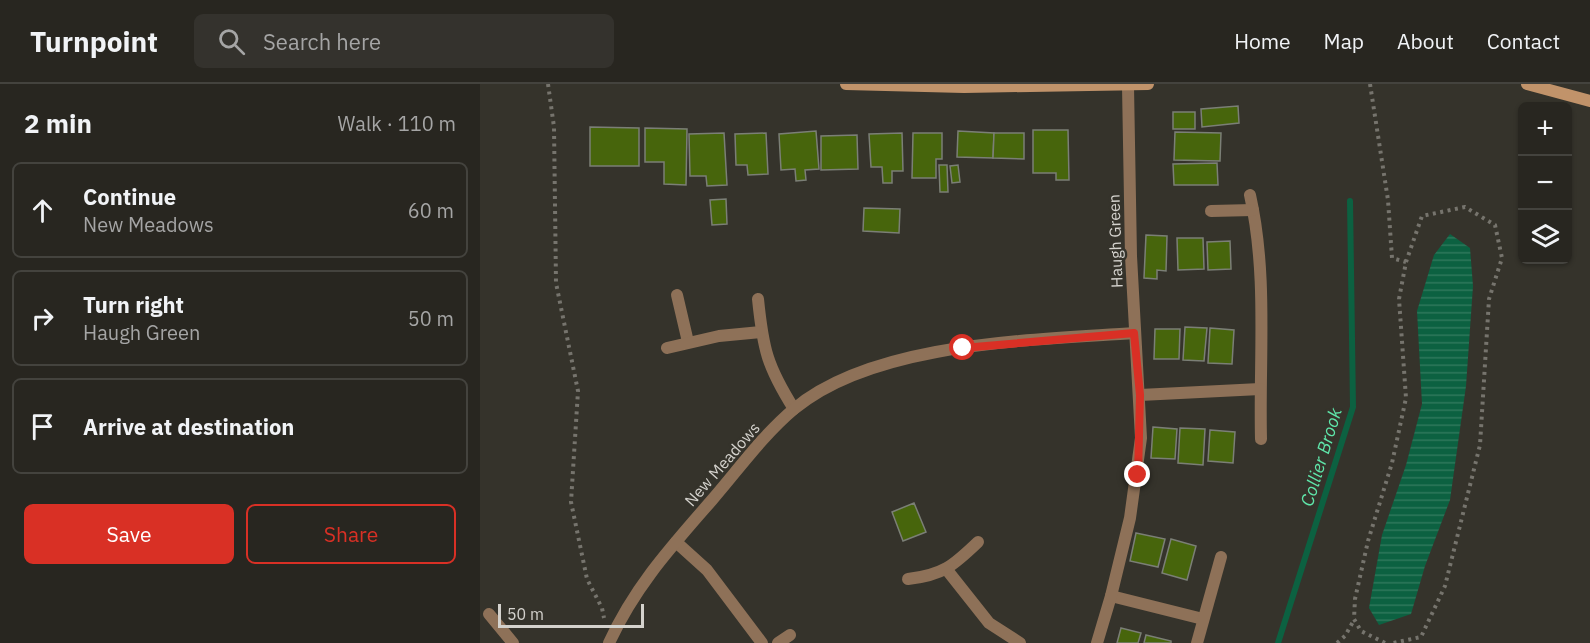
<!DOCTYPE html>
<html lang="en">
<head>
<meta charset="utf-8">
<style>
  body { margin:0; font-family:"IBM Plex Sans",sans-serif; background:#34322d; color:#f1f3f6 }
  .controls { position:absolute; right:18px; top:18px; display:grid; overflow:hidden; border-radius:9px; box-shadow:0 2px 4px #0004 }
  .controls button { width:54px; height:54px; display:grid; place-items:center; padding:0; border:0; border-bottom:2px solid #44433e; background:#282620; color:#f1f3f6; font:30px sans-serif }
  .scale { position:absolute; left:18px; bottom:15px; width:146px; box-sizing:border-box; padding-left:6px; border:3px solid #d4d2cd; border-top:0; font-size:16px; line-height:21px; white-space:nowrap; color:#d4d2cd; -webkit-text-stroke:4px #35332b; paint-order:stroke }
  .stop { position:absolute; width:18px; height:18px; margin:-14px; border:4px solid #d93025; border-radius:50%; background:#fff }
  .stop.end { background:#d93025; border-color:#fff; box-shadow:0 2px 6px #0008 }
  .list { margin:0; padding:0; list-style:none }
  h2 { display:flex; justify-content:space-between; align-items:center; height:78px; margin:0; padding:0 24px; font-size:26px }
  h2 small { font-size:20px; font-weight:400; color:#a5a5a5 }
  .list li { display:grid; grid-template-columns:39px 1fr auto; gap:18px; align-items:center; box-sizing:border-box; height:96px; margin:0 12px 12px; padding:0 12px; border:2px solid #44433e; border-radius:9px }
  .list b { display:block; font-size:22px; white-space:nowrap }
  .list p { margin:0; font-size:20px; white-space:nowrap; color:#a5a5a5 }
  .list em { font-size:20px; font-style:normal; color:#a5a5a5 }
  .actions { display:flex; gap:12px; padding:18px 24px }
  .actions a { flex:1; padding:14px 0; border:2px solid #d93025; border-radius:9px; text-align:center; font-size:21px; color:#d93025 }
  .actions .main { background:#d93025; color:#fff }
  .icon { flex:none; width:33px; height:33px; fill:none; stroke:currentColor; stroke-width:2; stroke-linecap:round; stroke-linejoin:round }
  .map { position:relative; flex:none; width:1110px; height:559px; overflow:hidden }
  header { display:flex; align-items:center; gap:36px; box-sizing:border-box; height:84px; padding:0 30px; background:#282620; border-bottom:2px solid #44433e }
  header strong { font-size:28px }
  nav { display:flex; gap:33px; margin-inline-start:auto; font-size:21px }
  .search { width:420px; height:54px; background:#34322d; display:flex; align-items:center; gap:15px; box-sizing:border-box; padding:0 21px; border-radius:9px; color:#a5a5a5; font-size:22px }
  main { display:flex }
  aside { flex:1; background:#282620 }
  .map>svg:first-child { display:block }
</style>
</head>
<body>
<header>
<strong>Turnpoint</strong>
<div class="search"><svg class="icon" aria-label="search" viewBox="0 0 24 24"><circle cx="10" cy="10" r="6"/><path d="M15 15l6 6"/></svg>Search here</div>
<nav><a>Home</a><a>Map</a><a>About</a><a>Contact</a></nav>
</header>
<main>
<aside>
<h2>2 min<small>Walk · 110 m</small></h2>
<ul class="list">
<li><svg class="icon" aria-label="ahead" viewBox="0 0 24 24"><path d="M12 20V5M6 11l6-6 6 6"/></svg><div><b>Continue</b><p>New Meadows</p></div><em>60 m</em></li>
<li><svg class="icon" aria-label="right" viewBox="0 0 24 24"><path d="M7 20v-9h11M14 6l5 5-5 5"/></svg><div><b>Turn right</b><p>Haugh Green</p></div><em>50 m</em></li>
<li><svg class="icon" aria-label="arrive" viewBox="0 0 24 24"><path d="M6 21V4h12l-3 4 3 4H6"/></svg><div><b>Arrive at destination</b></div></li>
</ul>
<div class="actions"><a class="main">Save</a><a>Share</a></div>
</aside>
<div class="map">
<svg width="1110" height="559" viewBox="0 0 1110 559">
  <defs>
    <pattern id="water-rules" width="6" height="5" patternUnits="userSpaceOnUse" patternTransform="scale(1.5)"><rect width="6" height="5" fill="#0c6141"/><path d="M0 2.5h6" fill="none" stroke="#2e775b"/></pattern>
  </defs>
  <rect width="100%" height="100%" fill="#35332b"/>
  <path fill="url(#water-rules)" d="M970,150L990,164L993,202L986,302L970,416L945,482L931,530L899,541L889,524L902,451L926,381L942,320L937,227L954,171Z"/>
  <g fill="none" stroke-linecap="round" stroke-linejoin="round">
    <path stroke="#0c6141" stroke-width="6" d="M798,559L873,323L870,117"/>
  </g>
  <g fill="#47650c" stroke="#7b7f76" stroke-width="1.5">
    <path d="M758,22L759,39L722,43L721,25Z"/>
    <rect x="693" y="28" width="22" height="17"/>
    <path d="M110,43L159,44V82H110Z"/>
    <path d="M165,44L207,45L206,101L184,100V78H165Z"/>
    <path d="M553,46H588L589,96H576V89H553Z"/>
    <path d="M336,47L339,85L325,86L326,96L316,97L315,85L301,86L299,50Z"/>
    <path d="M478,47L514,49L513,74L477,73Z"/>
    <path d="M695,48L741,49L740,77L694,76Z"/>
    <path d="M244,49L247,101L227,102L226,92H210L209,50Z"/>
    <path d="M286,49L288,90L268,91L267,81H256L255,50Z"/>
    <path d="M422,49L423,87H412V99H403L402,83H391L389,50Z"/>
    <path d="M433,49H462V75H456V94H432Z"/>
    <path d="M514,49H544V75L513,74Z"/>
    <path d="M377,51L378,85L341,86V52Z"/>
    <path d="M737,79L738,101H694L693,80Z"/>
    <path d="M459,81H467L468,108H460Z"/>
    <path d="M478,81L480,98L472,99L470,82Z"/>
    <path d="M246,115L247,140L232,141L230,116Z"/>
    <path d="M384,124L420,125L419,149L383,147Z"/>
    <path d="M666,151L687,152L686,187L677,186V195L664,194Z"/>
    <path d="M697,154H723L724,185L698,186Z"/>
    <path d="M750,157L751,185L728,186L727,158Z"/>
    <path d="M705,243L727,244L724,277L703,276Z"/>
    <path d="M730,244L754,246L752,280L728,279Z"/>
    <path d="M675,245H700L699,275H674Z"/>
    <path d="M673,343L697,345L695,375L671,374Z"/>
    <path d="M700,344L725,345L723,381L698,379Z"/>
    <path d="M730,346L755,348L753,379L728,377Z"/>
    <path d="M434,419L446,448L423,457L412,428Z"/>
    <path d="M656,449L685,455L678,483L650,477Z"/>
    <path d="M691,455L716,462L707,496L682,489Z"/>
    <path d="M641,544L661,549L658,559H637Z"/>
    <path d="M666,551L691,557V559H664Z"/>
  </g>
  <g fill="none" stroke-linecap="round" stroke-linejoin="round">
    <g stroke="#76746d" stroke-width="4" stroke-dasharray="3 4.5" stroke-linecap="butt">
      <path d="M68,0L74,43L76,199L98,307L91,418L107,495L122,524L124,534"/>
      <path d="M890,0L908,116L912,174L926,178"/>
      <path d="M857,559L865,552L874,536"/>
      <path d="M905,559L881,547L874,535L875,515L888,457L912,379L926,314L919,215L926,178L942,132L985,123L1015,141L1022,174L1009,215L1000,361L965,502L941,553L913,559"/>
    </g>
    <g stroke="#8e7158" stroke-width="12">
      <path d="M770,111C788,191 779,274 781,355"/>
      <path d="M731,127L773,126"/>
      <path d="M197,211L208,258"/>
      <path d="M278,215C283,265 287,282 314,325"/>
      <path d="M187,264L239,252L281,248"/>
      <path d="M660,311L780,305"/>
      <path d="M196,458L227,486L282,559"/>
      <path d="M467,486L509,539L540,559"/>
      <path d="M428,495C463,491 473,482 498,458"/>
      <path d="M631,512L723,535"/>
      <path d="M9,530L33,559"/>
      <path d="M129,559C155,502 192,462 232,416C258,386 283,351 314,325C394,258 554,256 654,249"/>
      <path d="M298,559L310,551"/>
      <path d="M617,559L631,512L650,434L661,354L651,172L648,2"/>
      <path d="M717,559L741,473"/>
    </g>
    <g stroke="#c1936a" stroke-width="12">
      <path d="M366,0L484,3L668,0"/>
      <path d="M1047,0L1110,17"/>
    </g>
  </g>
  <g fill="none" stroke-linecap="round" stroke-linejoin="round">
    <path stroke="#d93025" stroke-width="8" d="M483,264L654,249L660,311L658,391"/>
  </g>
  <g text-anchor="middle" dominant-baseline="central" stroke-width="5" stroke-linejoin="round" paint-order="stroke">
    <g font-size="16" fill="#d4d2cd" stroke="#35332b">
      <text transform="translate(635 157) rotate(-92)">Haugh Green</text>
      <text transform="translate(242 380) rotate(-49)">New Meadows</text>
    </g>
    <g font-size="18" font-style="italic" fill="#5fe5a9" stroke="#35332b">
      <text transform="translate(841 373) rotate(-73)">Collier Brook</text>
    </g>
  </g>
</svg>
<div class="controls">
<button>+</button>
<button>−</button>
<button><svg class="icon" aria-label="layers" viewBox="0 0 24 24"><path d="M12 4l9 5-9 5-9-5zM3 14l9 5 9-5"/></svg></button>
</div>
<div class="scale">50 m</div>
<div class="stop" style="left:483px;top:264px"></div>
<div class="stop end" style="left:658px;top:391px"></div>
</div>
</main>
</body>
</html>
